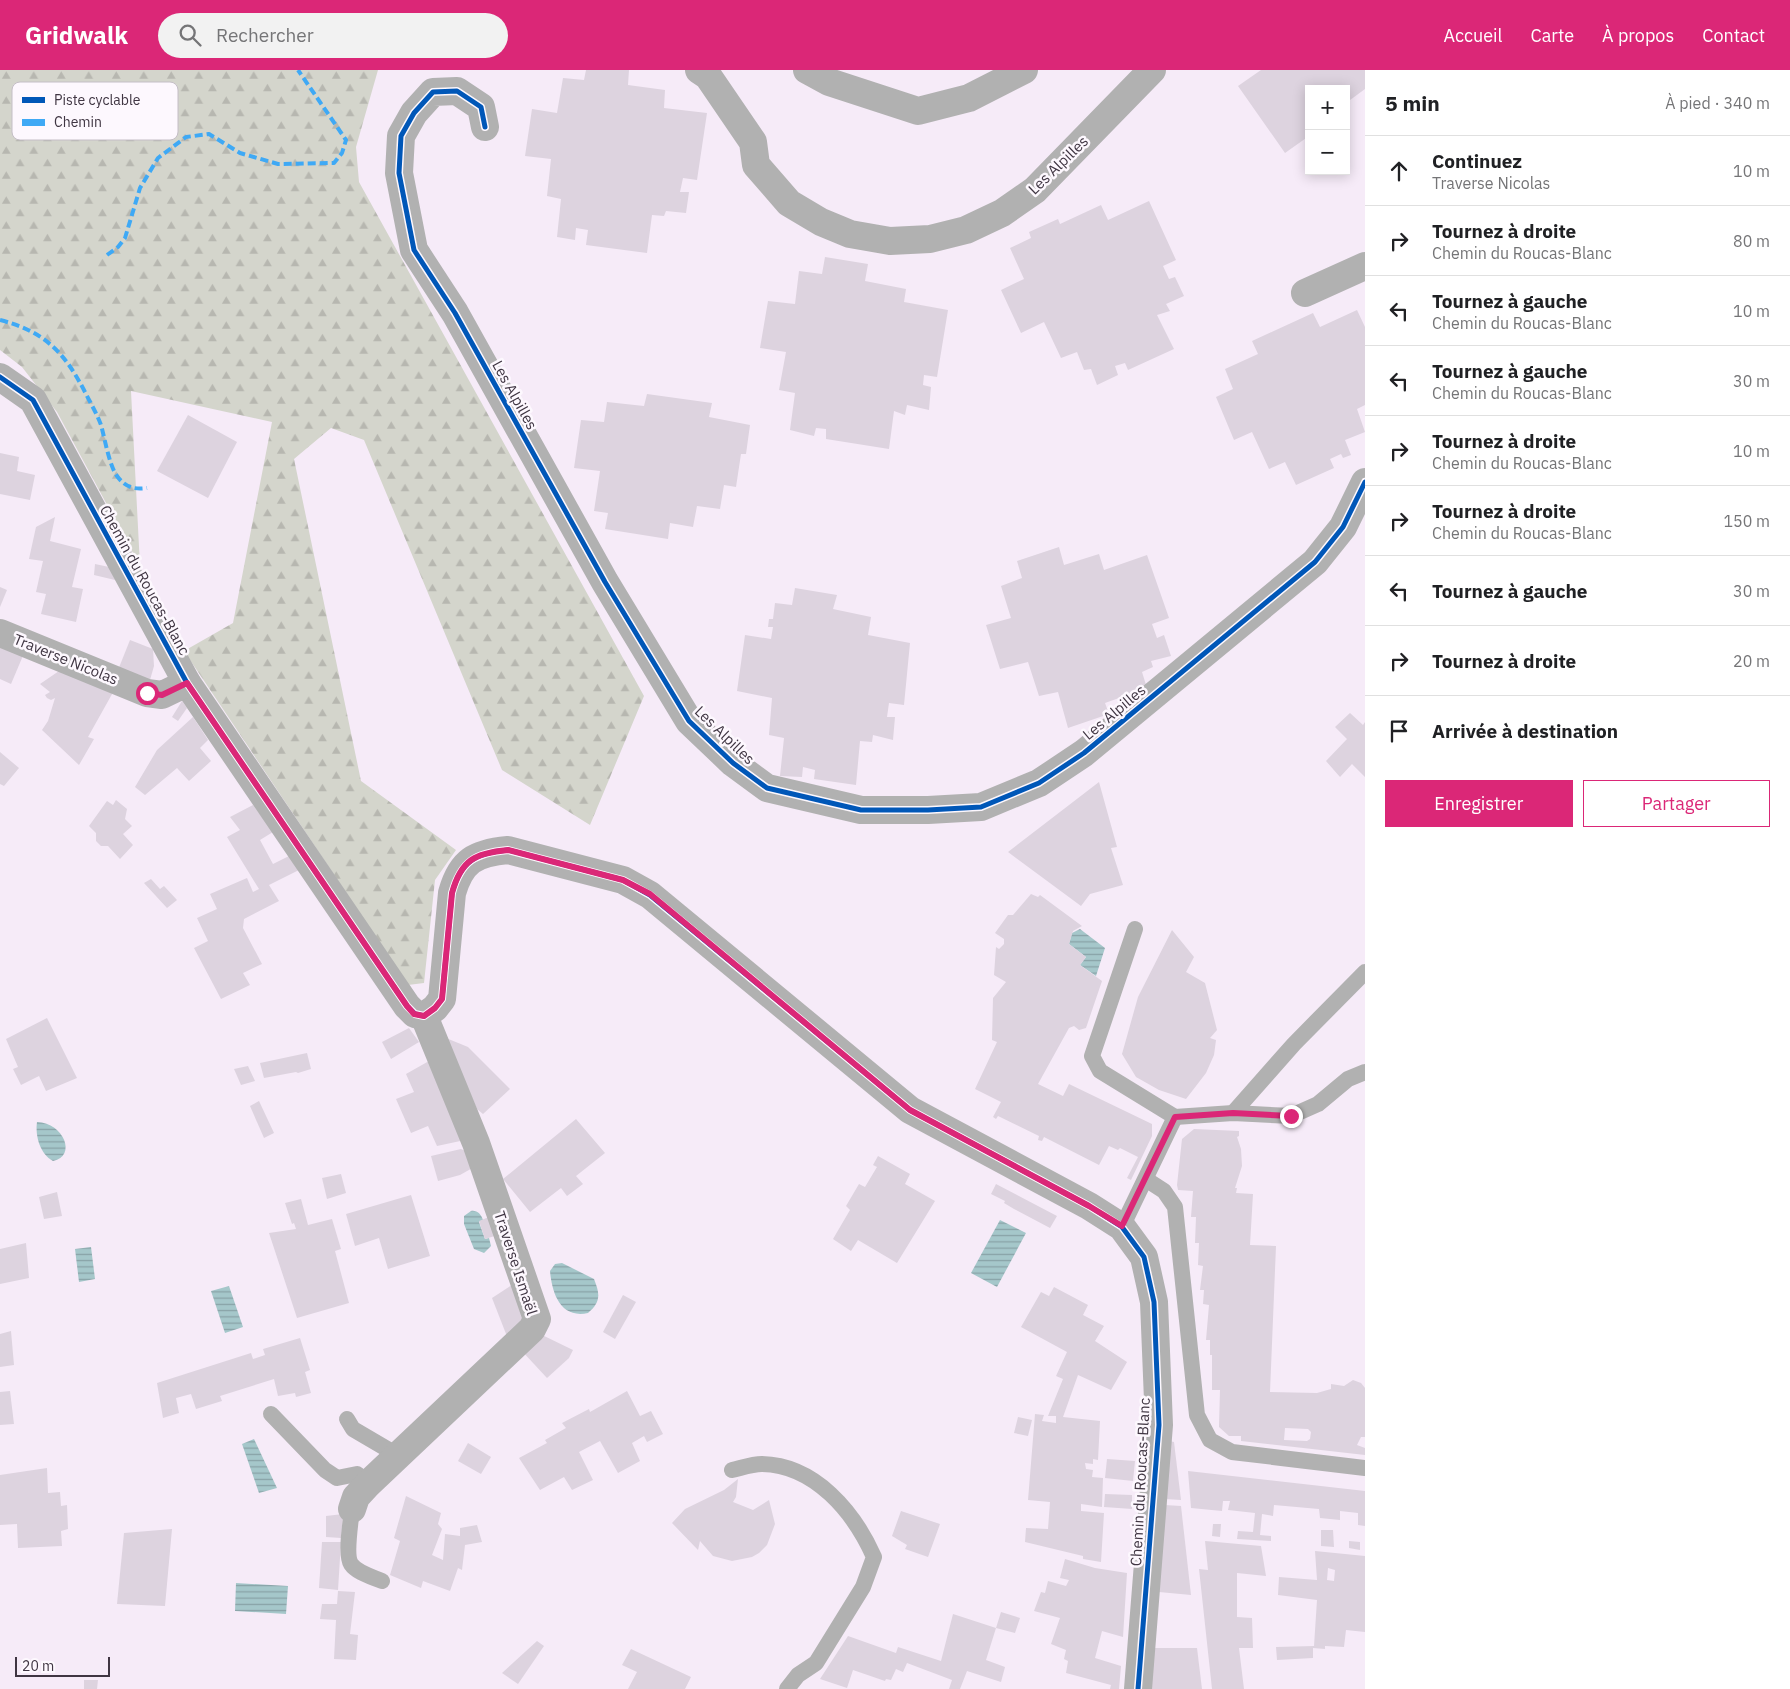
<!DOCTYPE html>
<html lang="fr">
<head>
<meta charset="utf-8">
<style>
  body { margin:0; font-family:"IBM Plex Sans",sans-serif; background:#f2f2f2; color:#202124 }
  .controls { position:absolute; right:15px; top:15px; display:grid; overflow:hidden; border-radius:0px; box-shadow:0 2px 12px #0003 }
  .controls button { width:45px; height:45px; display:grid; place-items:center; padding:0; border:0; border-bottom:1px solid #e0e0e0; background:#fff; color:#202124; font:25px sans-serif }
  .scale { position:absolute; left:15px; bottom:12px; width:95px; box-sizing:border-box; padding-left:5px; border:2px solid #3f3542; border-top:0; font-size:14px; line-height:18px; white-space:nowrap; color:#3f3542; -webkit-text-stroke:4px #fdf8fe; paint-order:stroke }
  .stop { position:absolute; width:15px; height:15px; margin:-11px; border:4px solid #db2777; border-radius:50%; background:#fff }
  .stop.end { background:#db2777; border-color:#fff; box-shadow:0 1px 5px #0008 }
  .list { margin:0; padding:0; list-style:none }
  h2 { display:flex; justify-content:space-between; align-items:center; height:65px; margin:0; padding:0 20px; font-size:21px }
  h2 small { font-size:16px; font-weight:400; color:#757577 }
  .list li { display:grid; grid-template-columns:32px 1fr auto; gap:15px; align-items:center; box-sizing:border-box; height:70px; padding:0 20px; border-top:1px solid #e0e0e0 }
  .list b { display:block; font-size:19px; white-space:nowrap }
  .list p { margin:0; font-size:16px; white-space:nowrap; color:#757577 }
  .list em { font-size:16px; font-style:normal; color:#757577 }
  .actions { display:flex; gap:10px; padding:15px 20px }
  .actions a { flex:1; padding:11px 0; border:1px solid #db2777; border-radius:0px; text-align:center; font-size:18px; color:#db2777 }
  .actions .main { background:#db2777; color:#fff }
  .icon { flex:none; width:28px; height:28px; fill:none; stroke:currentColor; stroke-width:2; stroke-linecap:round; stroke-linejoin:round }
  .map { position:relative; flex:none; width:1365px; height:1619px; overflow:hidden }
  header { display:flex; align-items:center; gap:30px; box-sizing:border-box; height:70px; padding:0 25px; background:#db2777; color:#fff }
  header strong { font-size:24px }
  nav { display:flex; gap:28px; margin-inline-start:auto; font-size:18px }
  .search { width:350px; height:45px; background:#f2f2f2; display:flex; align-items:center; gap:12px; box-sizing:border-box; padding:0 18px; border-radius:28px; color:#757577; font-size:19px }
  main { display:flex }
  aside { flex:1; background:#fff }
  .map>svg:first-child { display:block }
</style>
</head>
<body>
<header>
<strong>Gridwalk</strong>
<div class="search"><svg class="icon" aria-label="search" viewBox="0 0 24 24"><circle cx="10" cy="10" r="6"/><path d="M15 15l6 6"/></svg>Rechercher</div>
<nav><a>Accueil</a><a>Carte</a><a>À propos</a><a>Contact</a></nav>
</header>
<main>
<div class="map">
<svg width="1365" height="1619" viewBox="0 0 1365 1619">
  <defs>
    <pattern id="forest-firs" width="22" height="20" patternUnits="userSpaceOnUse" patternTransform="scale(1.25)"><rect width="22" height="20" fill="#d4d5cc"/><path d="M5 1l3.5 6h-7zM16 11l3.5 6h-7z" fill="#b7b7b0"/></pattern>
    <pattern id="water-rules" width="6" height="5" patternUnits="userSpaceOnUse" patternTransform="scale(1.25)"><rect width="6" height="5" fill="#a5c7ca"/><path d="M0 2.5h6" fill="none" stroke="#88a2a6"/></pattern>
  </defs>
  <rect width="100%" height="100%" fill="#f6ebf8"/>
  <path fill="url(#forest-firs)" d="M0,0H378L356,77L359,112L644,626L590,755L502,700L364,370L331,358L294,389L361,711L456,780L435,810L424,913L408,915L184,581L233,553L272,352L131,321L140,496L57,342L22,297L0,280Z"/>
  <g fill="url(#water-rules)">
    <path d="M1080,859L1105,878L1096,906L1080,895L1086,887L1069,874L1072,863Z"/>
    <path d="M37,1052C64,1053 77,1086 53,1091C40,1084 35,1066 37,1052Z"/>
    <path d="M471,1141C477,1140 481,1144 483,1150L479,1152L485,1169L489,1168L491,1176L484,1183L474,1179L464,1154V1146Z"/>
    <path d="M1000,1150L1026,1163L997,1217L971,1203Z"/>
    <path d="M91,1177L95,1209L79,1212L75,1179Z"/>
    <path d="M562,1193L594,1209C600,1224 601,1232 588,1243C560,1249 552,1223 550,1201L555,1194Z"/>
    <path d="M229,1216L243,1257L225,1263L211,1221Z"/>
    <path d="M254,1369L277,1418L259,1423L242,1374Z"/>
    <path d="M236,1513L288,1516L286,1544L235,1541Z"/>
  </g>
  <g fill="#ddd3df" fill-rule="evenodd">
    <path d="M586,0H629L628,15L665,20L664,38L707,43L697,110L683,108L680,122H689L686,143L666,141L664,146L652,145L647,183L586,175L588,160L576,158L575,170L557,167L561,129L547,126L551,89L525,86L532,39L557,43L563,8L584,10Z"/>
    <path d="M1261,0H1365V19L1346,33V19H1309V66L1285,83L1238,16Z"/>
    <path d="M1149,131L1176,190L1163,196L1169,209L1175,207L1184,226L1166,234L1170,241L1157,245L1174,279L1128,300L1125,293L1115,296L1118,305L1097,315L1091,299L1084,300L1077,282L1061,288L1044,252L1021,263L1001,220L1024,209L1010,178L1031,168L1029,162L1058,149L1060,154L1101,135L1108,150Z"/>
    <path d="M825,187L868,194L865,211L906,219L904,232L948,240L937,307L924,305L923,315L931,317L929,340L907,335L905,345L894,341L889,379L826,369V359L816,358L814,366L790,360L795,323L779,320L786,282L760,278L768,231L795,234L799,201L822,204Z"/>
    <path d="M1357,240L1365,257V335L1357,339L1365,362L1345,370L1351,385L1343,388L1341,384L1330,389L1334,398L1296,415L1285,392L1269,399L1252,362L1234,370L1216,327L1233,319L1225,299L1258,284L1252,271L1313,243L1320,257Z"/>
    <path d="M647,324L712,333L709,347L750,355L746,384H741L736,417L724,415L720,439L697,436L693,457L670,453L668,469L605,459L608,443L594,441L600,401L574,398L581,350L604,352L607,332L644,336Z"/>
    <path d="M188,345L237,372L208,428L157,401Z"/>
    <path d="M0,383L19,387L17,401L35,405L30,430L0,424Z"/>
    <path d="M55,447L50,471L81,479L72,517L83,519L76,552L41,544L46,524L36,522L43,491L29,489L36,457Z"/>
    <path d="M1059,477L1064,495L1099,484L1104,500L1147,485L1169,548L1152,554L1157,568L1164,565L1171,586L1151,591L1153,597L1142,602L1147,618L1105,633L1109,644L1068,658L1058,622L1039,626L1028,592L1000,599L986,555L1011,548L1001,516L1022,508L1017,491Z"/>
    <path d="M95,494L109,497L115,510L94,505Z"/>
    <path d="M0,517L7,520L0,537Z"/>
    <path d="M795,518L837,525L833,539L871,547L868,565L910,573L904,635L889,633L887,647H895L893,670L873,665L872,672L860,671L856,715L814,709L815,700L803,697L802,707L780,706L784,668L769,665L772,628L737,621L745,565L771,569L773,557H768L769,549H773L775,533L792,535Z"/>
    <path d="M0,570L25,581L11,614L0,609Z"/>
    <path d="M130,570L153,579L154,596L150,610L118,600Z"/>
    <path d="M59,601L116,617L88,667L94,669L79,695L42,660L48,651L55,628L51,630L47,628L45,625L50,622L40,614Z"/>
    <path d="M182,631L187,638L178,651L172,647Z"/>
    <path d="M1350,643L1363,655L1365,652V707L1352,694L1340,707L1326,691L1347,669L1335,657Z"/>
    <path d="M193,647L208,670L200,678L211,691L189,711L177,698L145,725L135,717L157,680Z"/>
    <path d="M0,682L19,698L4,716L0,714Z"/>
    <path d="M1099,712L1117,777L1111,778L1123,815L1090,824L1081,836L1008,782Z"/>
    <path d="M116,730L127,739L125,749L132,756L123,764L133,775L120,789L108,776H101L96,771V763L89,756L107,731L113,735Z"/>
    <path d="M253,735L273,762L260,770L273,794L289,786L299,800L269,815L279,831L244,849L243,858L262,894L243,903L250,915L221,929L194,878L208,871L197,848L217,839L210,824L247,808L253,822L259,819L227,767L240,760L230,747Z"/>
    <path d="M151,809L160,819L164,816L177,830L167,838L144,813Z"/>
    <path d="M1031,824L1038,827L1040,825L1082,856L1073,861L1069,874L1086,887L1080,895L1102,911L1086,958L1079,960L1074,956L1069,958L1038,1014L1063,1026L1069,1014L1152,1054V1066L1131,1110L1127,1108L1138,1087L1120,1078L1118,1080L1109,1076L1099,1095L1044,1067L1042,1071L1038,1070L1039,1066L998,1046L996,1049L993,1047L1001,1032L975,1019L997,972L992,970L993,928L1006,912L994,905L996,877L999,879L1004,874V869L995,863L1008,845H1013Z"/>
    <path d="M1172,860L1194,887L1186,902L1205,913L1217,960L1210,968L1216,970L1214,985L1206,1003L1186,1029L1159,1020L1136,1007L1122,984L1138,927Z"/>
    <path d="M47,948L77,1008L46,1021L39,1006L21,1015L13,999L18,997L6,969Z"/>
    <path d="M409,958L419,972L391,989L382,972Z"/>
    <path d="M446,968L468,977L510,1019L483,1044L477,1039Z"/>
    <path d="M307,983L311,999L298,1003L296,1002L264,1008L260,993Z"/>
    <path d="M429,991L465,1070L437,1076L428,1056L411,1063L396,1029L414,1022L406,1004Z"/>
    <path d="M248,996L255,1011L241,1015L234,999Z"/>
    <path d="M259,1031L274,1063L264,1068L250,1036Z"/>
    <path d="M576,1049L605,1083L576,1106L583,1114L567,1126L561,1118L530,1142L503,1109Z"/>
    <path d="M1194,1059L1239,1061V1066L1237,1067L1241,1079L1242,1096L1235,1118H1237L1236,1123L1253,1124L1250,1175L1276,1176L1270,1322L1317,1323L1331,1319V1314L1344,1316L1353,1310L1361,1313L1365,1318V1367H1361L1357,1375L1365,1378V1385L1241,1371V1366H1229L1219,1357L1220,1320H1212V1285H1210V1270H1206L1209,1235L1203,1234L1204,1220H1200L1203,1196L1198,1195L1199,1173H1195L1196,1147H1191L1193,1121L1178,1120L1177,1115L1182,1069ZM1285,1358L1308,1359L1311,1362L1310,1369L1307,1371L1284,1370Z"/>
    <path d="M461,1079L472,1084L476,1096L460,1105L438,1111L431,1086Z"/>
    <path d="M878,1086L910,1104L905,1114L935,1131L897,1193L858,1170L851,1181L833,1169L850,1140L846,1136L859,1114L865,1117L877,1097L873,1095Z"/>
    <path d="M341,1104L346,1123L327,1129L322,1108Z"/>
    <path d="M996,1114L1057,1146L1050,1158L1014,1139L1004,1133L1005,1131L991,1124Z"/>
    <path d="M57,1122L62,1146L44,1149L39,1127Z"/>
    <path d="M411,1125L430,1186L388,1199L379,1168L355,1176L346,1144Z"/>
    <path d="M301,1129L308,1155L332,1149L341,1179L335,1181L349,1233L297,1248L269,1163L296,1159L294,1153L292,1154L285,1133Z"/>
    <path d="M494,1145L501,1164L485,1169L479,1151Z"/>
    <path d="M26,1173L29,1208L0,1214V1179Z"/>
    <path d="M518,1211L527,1242L508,1269L492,1228Z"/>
    <path d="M1054,1217L1088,1235L1083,1245L1104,1256L1095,1271L1127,1292L1111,1320L1078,1305L1063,1347L1100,1351L1098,1390L1093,1389V1394L1085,1393L1086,1399L1093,1400L1092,1407L1103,1408L1102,1437L1081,1434V1441L1104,1443L1101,1492L1083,1489V1486L1025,1472L1026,1458L1048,1459L1050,1432L1028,1430L1035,1344L1044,1345L1042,1351L1056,1353V1346H1048L1063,1309L1056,1306L1067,1282L1021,1257L1041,1222L1049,1226Z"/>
    <path d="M623,1225L636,1232L615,1269L603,1262Z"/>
    <path d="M11,1261L14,1295L0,1297V1264Z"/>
    <path d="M538,1263L573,1280L569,1288L547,1308L521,1280Z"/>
    <path d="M300,1268L310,1300L305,1302L311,1323L296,1327L295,1323L278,1326L274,1309L220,1326L222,1331L196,1339L191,1324L176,1328L179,1343L163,1348L157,1313L251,1283L253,1289L265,1285L263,1279Z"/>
    <path d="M10,1321L14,1354L0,1355V1322Z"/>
    <path d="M627,1321L640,1346L651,1341L663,1364L647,1372L644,1366L632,1373L640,1391L618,1403L600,1371L579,1382L593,1410L572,1420L564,1407L540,1420L519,1388L547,1373L545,1370L566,1358L562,1353L589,1339L590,1342Z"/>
    <path d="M1018,1347L1032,1350L1028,1366L1014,1363Z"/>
    <path d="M1169,1371L1174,1372L1181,1430L1165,1429Z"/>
    <path d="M468,1373L491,1387L481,1404L458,1391Z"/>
    <path d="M1107,1389L1135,1391L1133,1411L1105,1408Z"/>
    <path d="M47,1398L48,1423L60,1422L61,1436L67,1435L68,1459L61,1461L62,1476L18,1478L17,1454L0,1455V1405Z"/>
    <path d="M1188,1401L1365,1421V1456L1358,1455V1443L1340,1441V1450L1320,1448L1319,1439L1274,1435L1273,1446L1262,1444L1260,1465L1271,1466V1471L1237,1469L1238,1461L1253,1462L1255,1443L1228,1440L1230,1431H1223L1222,1441L1191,1438Z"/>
    <path d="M738,1409L736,1427L733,1432L753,1440L769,1430L775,1454L767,1475L759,1483L752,1487L732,1491L713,1486L700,1471L698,1480L672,1453L685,1439L724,1420Z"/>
    <path d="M1105,1424L1132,1425V1439L1104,1437Z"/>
    <path d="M406,1426L441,1443L438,1454L442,1459L432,1485L443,1490L445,1464L460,1466V1458L477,1455L482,1472L465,1475L462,1500L458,1498L450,1521L423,1511L421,1518L390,1505L400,1471L394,1468Z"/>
    <path d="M1165,1435L1181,1436L1191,1525L1159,1522Z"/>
    <path d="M901,1441L940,1454L928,1487L905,1479L907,1475L892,1466Z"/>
    <path d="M343,1444L341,1468L326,1467V1446Z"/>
    <path d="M1213,1454H1221L1220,1467L1212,1466Z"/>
    <path d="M172,1459L165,1536L117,1534L124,1463Z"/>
    <path d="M1321,1460H1333L1334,1477L1321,1476Z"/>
    <path d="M1205,1471L1261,1476L1266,1506L1237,1503V1547L1252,1548L1253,1578H1239L1244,1619H1212L1199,1499L1208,1500Z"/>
    <path d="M1349,1471L1360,1472V1480L1349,1478Z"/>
    <path d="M322,1472H341L338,1520L319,1518Z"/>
    <path d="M1315,1481L1365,1486V1562L1346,1560L1344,1577L1325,1576V1579L1313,1578V1588L1277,1590L1276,1577L1314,1576L1317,1530L1278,1525L1279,1507L1317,1510ZM1328,1498L1335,1500L1334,1511L1327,1510Z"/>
    <path d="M1065,1489L1095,1498L1127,1503L1123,1567L1102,1561L1095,1588L1121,1596L1119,1619H1110L1111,1615L1066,1603L1068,1591L1064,1589L1066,1580L1051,1574L1060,1548L1034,1541L1041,1522L1045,1523L1048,1511L1066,1516L1069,1510L1060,1508Z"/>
    <path d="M338,1521L355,1522L350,1564L358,1565L356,1590L334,1589L336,1550L320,1549L322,1534H337Z"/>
    <path d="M1001,1542L1020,1548L1015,1563L996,1558Z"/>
    <path d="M953,1544L996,1558L986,1590L1005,1597L1001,1612L967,1601L960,1619H949L952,1610L907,1593L903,1602L896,1599L891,1610L886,1609L885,1611L853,1600L847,1618L820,1609L848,1566L896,1583L898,1577L941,1591Z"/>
    <path d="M537,1571L544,1576L518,1614L502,1603Z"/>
    <path d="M1154,1578H1197L1202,1619H1151Z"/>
    <path d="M631,1579L691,1607L685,1619H628L637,1602L622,1595Z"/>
    <path d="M84,1610H98L97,1619H84Z"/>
  </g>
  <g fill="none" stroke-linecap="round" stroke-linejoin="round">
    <g stroke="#b1b1b1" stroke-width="16">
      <path d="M1233,1043L1294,974L1365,902"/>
      <path d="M1175,1047L1233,1043L1291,1046L1318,1034L1348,1009L1365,1002"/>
      <path d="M1147,1110L1164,1121L1175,1137L1197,1345L1210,1370L1232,1382L1365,1398"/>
      <path d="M1122,1157L1175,1047L1100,1001L1092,986L1135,859"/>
      <path d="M271,1344L325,1400L337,1408L357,1404L368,1414"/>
      <path d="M347,1349L353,1359L399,1386"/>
      <path d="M732,1400C741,1398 752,1394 762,1394C815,1395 854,1442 874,1487L863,1517L816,1593L798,1605L787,1619"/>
      <path d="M352,1439C351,1450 345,1485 351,1494C357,1503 373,1507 382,1511"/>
    </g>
    <g stroke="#b1b1b1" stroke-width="28">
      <path d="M699,0L708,6L753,72L756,95L789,133L821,152L850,164L890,171L930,169L966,160L1002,143L1035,120L1152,0"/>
      <path d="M807,0L829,12L918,41L969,28L1024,0"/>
      <path d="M485,57L481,37L457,21L433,22L414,43L401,66L399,103L414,180L455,243L605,512L689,651L733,693L767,718L861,740H928L981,737L1039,713L1084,683L1315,492L1343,457L1365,412"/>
      <path d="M1305,223L1365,196"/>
      <path d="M0,307L33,330L187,613L407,936L415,944L424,946L435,938L442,929L452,823C461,791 475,783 508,780L623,810L650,825L910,1040L1089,1136L1122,1157L1144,1187L1154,1232L1159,1355L1138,1619"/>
      <path d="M0,563L147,623L162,625L187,613"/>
      <path d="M352,1439L356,1427L368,1414L532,1259L537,1249L476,1073L424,946"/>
    </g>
    <g stroke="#3fa9f5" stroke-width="4" stroke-dasharray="8 4" stroke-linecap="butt">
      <path d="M107,185L118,177L125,168L140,118L158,88L186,67L209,64L240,83L278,94L334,93L342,83L346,70L298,0"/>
      <path d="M0,250C46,262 65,283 86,324C91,334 97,344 101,355C105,369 109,395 117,406C125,417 134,420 147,418"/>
    </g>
    <defs>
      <g id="cycleway">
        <path d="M485,57L481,37L457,21L433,22L414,43L401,66L399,103L414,180L455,243L605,512L689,651L733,693L767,718L861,740H928L981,737L1039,713L1084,683L1315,492L1343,457L1365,412"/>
        <path d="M0,307L33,330L187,613L407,936L415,944L424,946L435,938L442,929L452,823C461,791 475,783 508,780L623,810L650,825L910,1040L1089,1136L1122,1157L1144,1187L1154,1232L1159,1355L1138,1619"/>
      </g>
    </defs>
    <use href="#cycleway" stroke="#fdf8fe" stroke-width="8"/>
    <use href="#cycleway" stroke="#0057b8" stroke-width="5"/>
  </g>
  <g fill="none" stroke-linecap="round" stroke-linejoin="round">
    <path stroke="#db2777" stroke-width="6" d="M147,623L162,625L187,613L407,936L414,944L424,946L435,938L442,929L452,823C461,790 475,783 508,780L623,810L650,824L910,1040L1089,1136L1122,1156L1175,1047L1233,1043L1291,1046"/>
  </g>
  <g text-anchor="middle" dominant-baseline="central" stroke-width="5" stroke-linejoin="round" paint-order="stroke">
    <g font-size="15" fill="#3f3542" stroke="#fdf8fe">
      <text transform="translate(1058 95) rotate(-44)">Les Alpilles</text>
      <text transform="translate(515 325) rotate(61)">Les Alpilles</text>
      <text transform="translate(145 510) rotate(61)">Chemin du Roucas-Blanc</text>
      <text transform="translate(66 589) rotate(22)">Traverse Nicolas</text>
      <text transform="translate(1114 642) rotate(-40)">Les Alpilles</text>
      <text transform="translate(725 665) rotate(44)">Les Alpilles</text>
      <text transform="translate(516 1193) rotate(72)">Traverse Ismaël</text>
      <text transform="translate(1140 1412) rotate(-87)">Chemin du Roucas-Blanc</text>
    </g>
  </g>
  <rect x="12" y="12" width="166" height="58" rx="8" fill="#fdf8fe" stroke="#c4bec6" stroke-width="1"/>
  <rect x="22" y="27" width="23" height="6" fill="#0057b8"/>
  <rect x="22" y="49" width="23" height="7" fill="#3fa9f5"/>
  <g font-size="14" fill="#3f3542">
    <text x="54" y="35">Piste cyclable</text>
    <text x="54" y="57">Chemin</text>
  </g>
</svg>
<div class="controls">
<button>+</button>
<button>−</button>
</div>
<div class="scale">20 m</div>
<div class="stop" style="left:147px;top:623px"></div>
<div class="stop end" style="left:1291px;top:1046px"></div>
</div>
<aside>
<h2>5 min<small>À pied · 340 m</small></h2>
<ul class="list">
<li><svg class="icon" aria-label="ahead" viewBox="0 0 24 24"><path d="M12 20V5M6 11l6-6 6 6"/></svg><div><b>Continuez</b><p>Traverse Nicolas</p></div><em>10 m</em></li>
<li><svg class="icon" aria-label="right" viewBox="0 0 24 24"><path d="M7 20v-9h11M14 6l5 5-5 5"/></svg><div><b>Tournez à droite</b><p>Chemin du Roucas-Blanc</p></div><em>80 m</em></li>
<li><svg class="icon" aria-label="left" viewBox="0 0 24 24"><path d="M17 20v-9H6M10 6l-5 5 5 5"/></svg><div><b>Tournez à gauche</b><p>Chemin du Roucas-Blanc</p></div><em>10 m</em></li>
<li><svg class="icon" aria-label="left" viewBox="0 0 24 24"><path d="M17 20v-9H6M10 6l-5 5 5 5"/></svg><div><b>Tournez à gauche</b><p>Chemin du Roucas-Blanc</p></div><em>30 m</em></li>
<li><svg class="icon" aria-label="right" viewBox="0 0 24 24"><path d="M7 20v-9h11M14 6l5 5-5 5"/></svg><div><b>Tournez à droite</b><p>Chemin du Roucas-Blanc</p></div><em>10 m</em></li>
<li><svg class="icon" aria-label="right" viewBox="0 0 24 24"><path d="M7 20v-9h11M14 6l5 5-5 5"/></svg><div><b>Tournez à droite</b><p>Chemin du Roucas-Blanc</p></div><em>150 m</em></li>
<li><svg class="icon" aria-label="left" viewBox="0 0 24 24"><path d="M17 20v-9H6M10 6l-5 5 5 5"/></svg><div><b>Tournez à gauche</b></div><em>30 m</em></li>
<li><svg class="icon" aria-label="right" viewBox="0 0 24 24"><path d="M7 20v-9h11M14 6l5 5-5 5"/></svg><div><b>Tournez à droite</b></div><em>20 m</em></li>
<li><svg class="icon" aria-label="arrive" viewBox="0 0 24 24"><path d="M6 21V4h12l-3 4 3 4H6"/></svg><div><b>Arrivée à destination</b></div></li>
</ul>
<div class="actions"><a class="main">Enregistrer</a><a>Partager</a></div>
</aside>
</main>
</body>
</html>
